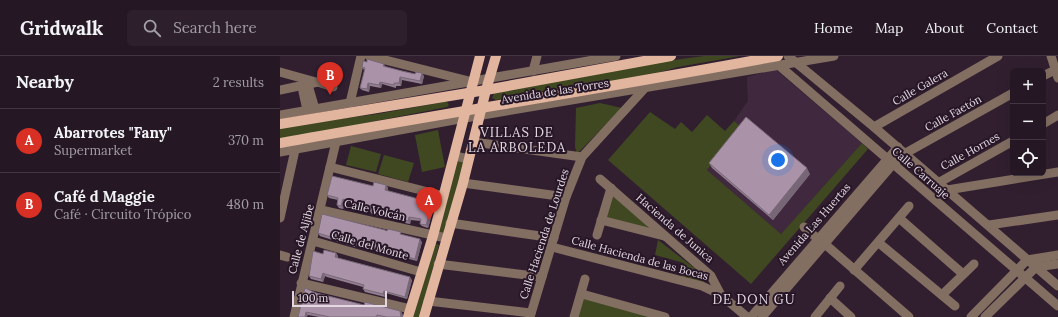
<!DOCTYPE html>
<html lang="en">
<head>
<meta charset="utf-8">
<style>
  body { margin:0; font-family:Lora,serif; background:#2d202c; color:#f1f3f6 }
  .controls { position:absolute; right:12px; top:12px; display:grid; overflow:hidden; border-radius:6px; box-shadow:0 4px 16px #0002 }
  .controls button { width:36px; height:36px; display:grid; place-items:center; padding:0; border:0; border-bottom:1px solid #423641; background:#251724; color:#f1f3f6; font:20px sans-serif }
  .scale { position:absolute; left:12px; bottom:10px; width:95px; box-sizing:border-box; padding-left:4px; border:2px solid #e3d7e2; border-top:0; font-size:11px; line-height:14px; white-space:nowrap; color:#e3d7e2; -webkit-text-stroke:3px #271626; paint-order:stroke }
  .you { position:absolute; left:498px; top:104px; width:14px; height:14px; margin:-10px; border:3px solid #fff; border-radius:50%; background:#1a73e8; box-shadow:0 0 0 6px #1a73e833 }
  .badge { display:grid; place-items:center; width:26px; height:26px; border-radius:50%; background:#d93025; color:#fff; font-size:13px; font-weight:700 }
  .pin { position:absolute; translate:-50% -33px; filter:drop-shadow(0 1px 2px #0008) }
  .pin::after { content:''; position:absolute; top:21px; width:14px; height:12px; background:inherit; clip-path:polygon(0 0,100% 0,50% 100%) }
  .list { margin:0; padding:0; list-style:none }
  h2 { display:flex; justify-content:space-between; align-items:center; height:52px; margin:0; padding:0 16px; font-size:17px }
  h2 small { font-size:13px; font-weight:400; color:#a39fa6 }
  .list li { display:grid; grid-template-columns:26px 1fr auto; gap:12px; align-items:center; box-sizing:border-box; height:64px; padding:0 16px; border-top:1px solid #423641 }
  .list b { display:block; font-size:15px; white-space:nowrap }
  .list p { margin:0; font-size:13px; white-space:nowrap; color:#a39fa6 }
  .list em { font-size:13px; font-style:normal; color:#a39fa6 }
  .icon { flex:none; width:22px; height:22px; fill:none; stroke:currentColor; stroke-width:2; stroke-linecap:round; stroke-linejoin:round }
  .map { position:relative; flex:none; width:778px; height:261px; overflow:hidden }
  header { display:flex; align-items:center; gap:24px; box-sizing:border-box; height:56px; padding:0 20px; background:#251724; border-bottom:1px solid #423641 }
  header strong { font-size:19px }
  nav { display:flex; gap:22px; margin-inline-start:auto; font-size:14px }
  .search { width:280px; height:36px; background:#2d202c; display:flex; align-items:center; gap:10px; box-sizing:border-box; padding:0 14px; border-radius:6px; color:#a39fa6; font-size:15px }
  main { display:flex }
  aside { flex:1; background:#251724 }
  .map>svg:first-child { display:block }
</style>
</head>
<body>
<header>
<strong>Gridwalk</strong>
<div class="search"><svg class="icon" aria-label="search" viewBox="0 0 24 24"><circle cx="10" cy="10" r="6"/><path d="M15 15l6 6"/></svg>Search here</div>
<nav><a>Home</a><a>Map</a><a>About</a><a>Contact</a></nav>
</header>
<main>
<aside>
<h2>Nearby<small>2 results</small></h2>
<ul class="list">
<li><span class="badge">A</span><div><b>Abarrotes &quot;Fany&quot;</b><p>Supermarket</p></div><em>370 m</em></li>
<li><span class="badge">B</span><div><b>Café d Maggie</b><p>Café · Circuito Trópico</p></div><em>480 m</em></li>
</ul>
</aside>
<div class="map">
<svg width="778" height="261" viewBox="0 0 778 261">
  <rect width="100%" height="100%" fill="#311f30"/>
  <path fill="#40293f" d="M495,13L582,87L501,178L427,114L462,72L454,65L468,45L467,21Z"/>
  <g fill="#3f4821">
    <path d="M424,0H460L398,11L359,22L301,29L216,44L212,42L214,37L379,6Z"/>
    <path d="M164,46H167L169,49L167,51L0,84V71L97,58Z"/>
    <path d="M320,47L342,52L297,98L295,91L296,52Z"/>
    <path d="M370,56L395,73L401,66L412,76L427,59L445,75L454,65L462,72L427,114L501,178L582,87L588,93L471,228L328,104Z"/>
    <path d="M158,74L165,111L142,116L135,79Z"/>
    <path d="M71,90L101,98L96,116L66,109Z"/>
    <path d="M104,99L134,107L128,126L98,118Z"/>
    <path d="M177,104L185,106L163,179L156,178Z"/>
    <path d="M329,137L367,169V174L323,162Z"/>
    <path d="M378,184L421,217L424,221V225L420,228L401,223L404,207L375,199Z"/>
    <path d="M154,187L159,189L140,261H133Z"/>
    <path d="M303,242L372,261H297Z"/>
  </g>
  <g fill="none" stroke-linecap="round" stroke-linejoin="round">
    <g stroke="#836e62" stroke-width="9">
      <path d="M89,0L189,25"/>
      <path d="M508,0L594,71L778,230"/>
      <path d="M771,0L778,22"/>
      <path d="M495,6L778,250"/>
      <path d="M253,15L257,0"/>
      <path d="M0,16L36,26"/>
      <path d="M763,20L775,14"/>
      <path d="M28,29L35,53"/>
      <path d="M22,31L27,54"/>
      <path d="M0,34L38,26L53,31"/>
      <path d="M70,47L81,0"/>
      <path d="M0,59L336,0"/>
      <path d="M763,68L778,59"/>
      <path d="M594,71L718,0"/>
      <path d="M194,86L302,101"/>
      <path d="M0,96L185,62L554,0"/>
      <path d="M175,100L189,103"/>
      <path d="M50,111L164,140"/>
      <path d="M320,123L431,220L441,239L467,261"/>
      <path d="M183,127L286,141"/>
      <path d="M658,127L733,85"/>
      <path d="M667,134L778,116"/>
      <path d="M41,154L166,182"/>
      <path d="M0,162L15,94"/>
      <path d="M619,162L683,218"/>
      <path d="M321,164L384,180"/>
      <path d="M170,167L274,182"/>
      <path d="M709,169L778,159"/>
      <path d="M524,171L538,183"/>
      <path d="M317,179L331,132"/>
      <path d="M33,185L141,216"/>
      <path d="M599,187L675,250"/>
      <path d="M546,189L629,261"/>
      <path d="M272,191L422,230L441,239"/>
      <path d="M0,199L7,201"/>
      <path d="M158,208L262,221"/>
      <path d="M756,211L778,208"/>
      <path d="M574,214L629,150"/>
      <path d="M21,227L130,253"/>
      <path d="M302,238L385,261"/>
      <path d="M662,239L694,208"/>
      <path d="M550,242L571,261"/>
      <path d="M148,245L251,257"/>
      <path d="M14,261L56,86"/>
      <path d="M250,261L286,141L302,101L365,32"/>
      <path d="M294,261L305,223"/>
      <path d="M471,261L618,91"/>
      <path d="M482,261L613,108L624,98L733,37"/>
      <path d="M535,261L560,230"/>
      <path d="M691,261L747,204L778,199"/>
      <path d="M705,261L756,211"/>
    </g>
    <g stroke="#e2b59e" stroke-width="10">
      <path d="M0,68L206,34L391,0"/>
      <path d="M0,87C166,57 332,31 498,0"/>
      <path d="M128,261L153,180L200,0"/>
      <path d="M144,261L183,127L206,34L216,0"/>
    </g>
  </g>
  <g fill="#927e90">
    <path d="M104,8L105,11L144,20L142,28L122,24L121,30H116V32L102,28L101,32L90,30L89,36L82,34L80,32L85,14H84L82,11Z"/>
    <path d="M429,107L530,118L493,164L432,112Z"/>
    <path d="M106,129L108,132L107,135L152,149L150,156L152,158L148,172L142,170L140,168L141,165L131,164L130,168L125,167L123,164L124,161L102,156L100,160L92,158L90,155L91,153L73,148L65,146L63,153L59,152L57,149L58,144L49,142L47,139L93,130Z"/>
    <path d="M107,175L122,178V179L142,186L137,205L75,189V191L40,180L38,177Z"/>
    <path d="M56,197L58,200V202L132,224L127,243L106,237L105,241L85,236L83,233V231L47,221L45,220L43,226L31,223L29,220L43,198Z"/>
    <path d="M36,237L84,249L120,255L122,257L123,261H39L28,259L18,261Z"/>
  </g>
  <g fill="#776776">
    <path d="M142,17L144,20L142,28L140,25Z"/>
    <path d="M120,21L122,24L121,30L119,27Z"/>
    <path d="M100,26L102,28L101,32L99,29Z"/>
    <path d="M88,27L90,30L89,36L87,33Z"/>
    <path d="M527,112L530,118L493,164L489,159Z"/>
    <path d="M106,129L108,132L107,137L105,134Z"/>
    <path d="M63,143L65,146L63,153L61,150Z"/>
    <path d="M150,146L152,149L150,156L152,158L148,172L146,169L148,155Z"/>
    <path d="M100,153L102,156L100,160L98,157Z"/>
    <path d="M129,161L131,164L130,168L128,165Z"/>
    <path d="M140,183L142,186L137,205L135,203Z"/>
    <path d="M73,186L75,189V191L73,188Z"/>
    <path d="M56,197L58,200L57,204L55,201Z"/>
    <path d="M43,217L45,220L43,226L41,223Z"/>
    <path d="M130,221L132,224L127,243L125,241Z"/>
    <path d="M104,235L106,237L105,241L103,238Z"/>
    <path d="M120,255L122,257L123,261H121Z"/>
    <path d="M26,256L28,259L27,261H25Z"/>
  </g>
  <g fill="#aa93a8" stroke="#776776">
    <path d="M87,3L104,8L103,10L122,15L135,18L136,16L142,17L140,25L120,21L119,27H114V29L100,26L99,29L88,27L87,33L80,32L85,12L82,11L83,5L87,6Z"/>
    <path d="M466,61L527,112L489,159L429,107Z"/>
    <path d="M52,120L93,130L94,126L106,129L105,134L150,146L148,155L150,156L146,169L140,168L141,163L129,161L128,165L123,164L125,159L100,153L98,157L90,155L92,150L71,145L63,143L61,150L57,149L58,142L47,139Z"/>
    <path d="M42,158L105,174L107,175L108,173L121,176L120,178L140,183L135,203L73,186V188L38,177Z"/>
    <path d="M44,194L56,197L55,201L58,202L130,221L125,241L104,235L103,238L83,233L84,229L45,218L43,217L41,223L29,220L33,195L43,198Z"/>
    <path d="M25,232L36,237L84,249L85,246L120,255L121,261H107L97,259L96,261H50L26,256L25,261H18Z"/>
  </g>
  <g text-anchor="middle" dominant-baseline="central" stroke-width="4" stroke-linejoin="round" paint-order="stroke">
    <g font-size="11" fill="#e3d7e2" stroke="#271626">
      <text transform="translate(640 31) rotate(-30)">Calle Galera</text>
      <text transform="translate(275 35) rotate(-9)">Avenida de las Torres</text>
      <text transform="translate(673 57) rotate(-29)">Calle Faetón</text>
      <text transform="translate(690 95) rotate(-29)">Calle Hornes</text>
      <text transform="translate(641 117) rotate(41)">Calle Carruaje</text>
      <text transform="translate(95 154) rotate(13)">Calle Volcán</text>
      <text transform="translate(534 168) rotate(-49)">Avenida Las Huertas</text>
      <text transform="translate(395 172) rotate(41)">Hacienda de Junica</text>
      <text transform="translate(264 178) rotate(-72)">Calle Hacienda de Lourdes</text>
      <text transform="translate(21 183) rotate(-75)">Calle de Aljibe</text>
      <text transform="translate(90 189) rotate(16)">Calle del Monte</text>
      <text transform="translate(360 202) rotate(15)">Calle Hacienda de las Bocas</text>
    </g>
    <g font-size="13" letter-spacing="1" fill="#e3d7e2" stroke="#271626">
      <text x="237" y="76">VILLAS DE<tspan x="237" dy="15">LA ARBOLEDA</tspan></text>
      <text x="474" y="243">DE DON GU</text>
    </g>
  </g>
</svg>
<div class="controls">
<button>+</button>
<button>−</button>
<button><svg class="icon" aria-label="locate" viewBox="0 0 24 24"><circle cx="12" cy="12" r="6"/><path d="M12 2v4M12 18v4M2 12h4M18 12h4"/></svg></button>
</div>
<div class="scale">100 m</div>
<div class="you"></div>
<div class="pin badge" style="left:149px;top:164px">A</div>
<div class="pin badge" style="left:50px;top:39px">B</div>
</div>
</main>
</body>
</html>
